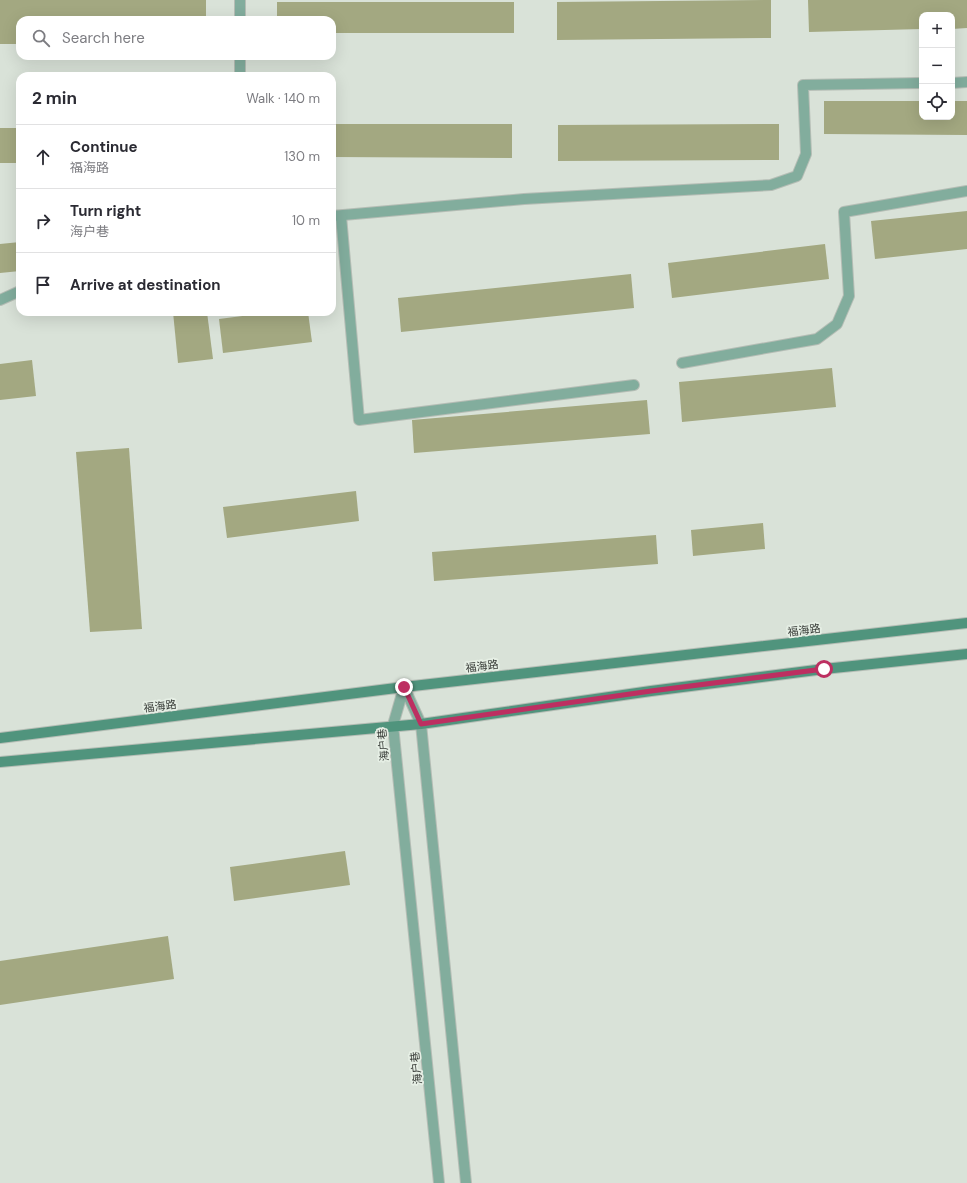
<!DOCTYPE html>
<html lang="en">
<head>
<meta charset="utf-8">
<style>
  body { margin:0; font-family:"DM Sans","Noto Sans SC",sans-serif; background:#f7f7f7; color:#2b2b33 }
  .controls { position:absolute; right:12px; top:12px; display:grid; overflow:hidden; border-radius:8px; box-shadow:0 4px 16px #0002 }
  .controls button { width:36px; height:36px; display:grid; place-items:center; padding:0; border:0; border-bottom:1px solid #e1e1e2; background:#fff; color:#2b2b33; font:20px sans-serif }
  .stop { position:absolute; width:12px; height:12px; margin:-9px; border:3px solid #bd2f61; border-radius:50%; background:#fff }
  .stop.end { background:#bd2f61; border-color:#fff; box-shadow:0 1px 4px #0008 }
  .list { margin:0; padding:0; list-style:none }
  h2 { display:flex; justify-content:space-between; align-items:center; height:52px; margin:0; padding:0 16px; font-size:17px }
  h2 small { font-size:13px; font-weight:400; color:#7c7c81 }
  .list li { display:grid; grid-template-columns:26px 1fr auto; gap:12px; align-items:center; box-sizing:border-box; height:64px; padding:0 16px; border-top:1px solid #e1e1e2 }
  .list b { display:block; font-size:15px; white-space:nowrap }
  .list p { margin:0; font-size:13px; white-space:nowrap; color:#7c7c81 }
  .list em { font-size:13px; font-style:normal; color:#7c7c81 }
  .icon { flex:none; width:22px; height:22px; fill:none; stroke:currentColor; stroke-width:2; stroke-linecap:round; stroke-linejoin:round }
  .map { position:relative; flex:none; width:967px; height:1183px; overflow:hidden }
  .search { position:absolute; background:#fff; box-shadow:0 4px 16px #0002; left:16px; top:16px; width:320px; height:44px; display:flex; align-items:center; gap:10px; box-sizing:border-box; padding:0 14px; border-radius:12px; color:#7c7c81; font-size:15px }
  .panel { position:absolute; background:#fff; box-shadow:0 4px 16px #0002; left:16px; top:72px; width:320px; height:244px; border-radius:12px }
  .map>svg:first-child { display:block }
</style>
</head>
<body>
<div class="map">
<svg width="967" height="1183" viewBox="0 0 967 1183">
  <rect width="100%" height="100%" fill="#d9e2d8"/>
  <g fill="#a3a881">
    <path d="M0,0H206V20H20V44H0Z"/>
    <path d="M771,0V38L557,40V2Z"/>
    <path d="M808,0H967V28L952,29V15H922V29L809,32Z"/>
    <path d="M277,2H514V33H332V20H277Z"/>
    <path d="M824,101H922V117H952V101H967V135L824,134Z"/>
    <path d="M332,124H512V158L332,157Z"/>
    <path d="M779,124V160L558,161V125Z"/>
    <rect x="0" y="128" width="18" height="35"/>
    <path d="M967,211V249L875,259L871,221Z"/>
    <path d="M20,242V271L0,273V244Z"/>
    <path d="M825,244L829,279L672,298L668,263Z"/>
    <path d="M631,274L634,308L401,332L398,298Z"/>
    <path d="M173,312H207L213,359L178,363Z"/>
    <path d="M274,312H308L312,342L223,353L219,319Z"/>
    <path d="M32,360L36,396L0,400V364Z"/>
    <path d="M832,368L836,407L682,422L679,382Z"/>
    <path d="M647,400L650,434L414,453L412,420Z"/>
    <path d="M129,448L142,629L90,632L76,452Z"/>
    <path d="M356,491L359,521L227,538L223,507Z"/>
    <path d="M763,523L765,549L693,556L691,530Z"/>
    <path d="M656,535L658,564L434,581L432,552Z"/>
    <path d="M345,851L350,885L234,901L230,867Z"/>
    <path d="M168,936L174,979L0,1005V961Z"/>
  </g>
  <g fill="none" stroke-linecap="round" stroke-linejoin="round">
    <defs>
      <g id="service">
        <path d="M240,0V20"/>
        <path d="M240,56V76"/>
        <path d="M952,83L967,82"/>
        <path d="M332,216L524,199L771,185L797,176L806,154L803,85L922,83"/>
        <path d="M341,216L359,420L634,385"/>
        <path d="M0,300L20,291"/>
        <path d="M682,363L817,339L837,324L849,296L844,212L967,191"/>
      </g>
      <g id="tertiary">
        <path d="M404,687L421,724L466,1183"/>
        <path d="M404,687L393,725L439,1183"/>
      </g>
      <g id="secondary">
        <path d="M0,738L404,687L967,623"/>
        <path d="M0,762L421,724L651,691L824,669L967,654"/>
      </g>
    </defs>
    <use href="#service" stroke="#b5bdb5" stroke-width="12"/>
    <use href="#tertiary" stroke="#b5bdb5" stroke-width="12"/>
    <use href="#secondary" stroke="#b5bdb5" stroke-width="12"/>
    <use href="#service" stroke="#82ad9d" stroke-width="10"/>
    <use href="#tertiary" stroke="#82ad9d" stroke-width="10"/>
    <use href="#secondary" stroke="#50947d" stroke-width="10"/>
  </g>
  <g fill="none" stroke-linecap="round" stroke-linejoin="round">
    <path stroke="#bd2f61" stroke-width="5" d="M404,687L421,724L651,691L824,669"/>
  </g>
  <g text-anchor="middle" dominant-baseline="central" stroke-width="3.5" stroke-linejoin="round" paint-order="stroke">
    <g font-size="11" fill="#373b37" stroke="#e6efe5">
      <text transform="translate(804 630) rotate(-7)">福海路</text>
      <text transform="translate(482 666) rotate(-7)">福海路</text>
      <text transform="translate(160 706) rotate(-7)">福海路</text>
      <text transform="translate(383 745) rotate(-95)">海户巷</text>
      <text transform="translate(416 1068) rotate(-96)">海户巷</text>
    </g>
  </g>
</svg>
<div class="controls">
<button>+</button>
<button>−</button>
<button><svg class="icon" aria-label="locate" viewBox="0 0 24 24"><circle cx="12" cy="12" r="6"/><path d="M12 2v4M12 18v4M2 12h4M18 12h4"/></svg></button>
</div>
<div class="stop" style="left:824px;top:669px"></div>
<div class="stop end" style="left:404px;top:687px"></div>
<div class="search"><svg class="icon" aria-label="search" viewBox="0 0 24 24"><circle cx="10" cy="10" r="6"/><path d="M15 15l6 6"/></svg>Search here</div>
<section class="panel">
<h2>2 min<small>Walk · 140 m</small></h2>
<ul class="list">
<li><svg class="icon" aria-label="ahead" viewBox="0 0 24 24"><path d="M12 20V5M6 11l6-6 6 6"/></svg><div><b>Continue</b><p>福海路</p></div><em>130 m</em></li>
<li><svg class="icon" aria-label="right" viewBox="0 0 24 24"><path d="M7 20v-9h11M14 6l5 5-5 5"/></svg><div><b>Turn right</b><p>海户巷</p></div><em>10 m</em></li>
<li><svg class="icon" aria-label="arrive" viewBox="0 0 24 24"><path d="M6 21V4h12l-3 4 3 4H6"/></svg><div><b>Arrive at destination</b></div></li>
</ul>
</section>
</div>
</body>
</html>
